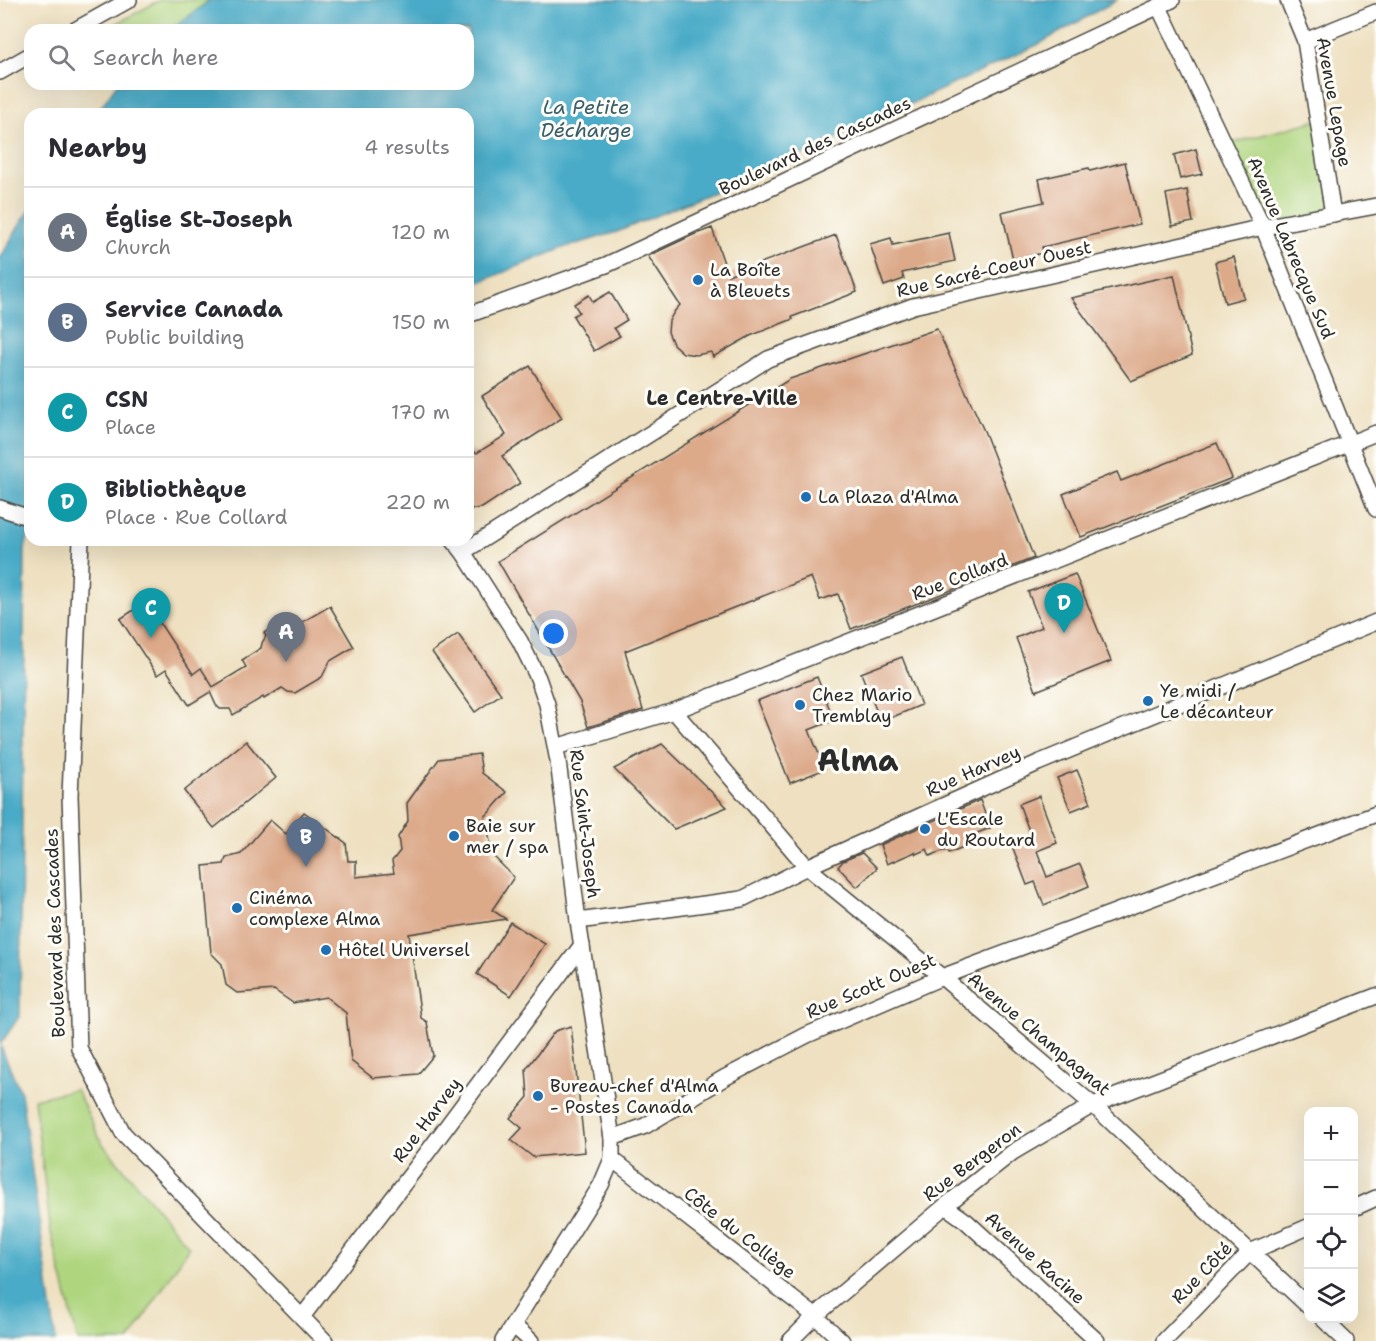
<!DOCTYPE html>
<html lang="en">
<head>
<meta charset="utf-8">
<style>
  body { margin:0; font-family:"Shantell Sans",sans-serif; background:#f2f2f3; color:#2b2b33 }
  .controls { position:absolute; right:18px; bottom:18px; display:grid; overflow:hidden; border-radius:12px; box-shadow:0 6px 24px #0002 }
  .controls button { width:54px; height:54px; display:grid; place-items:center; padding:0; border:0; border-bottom:2px solid #e1e1e2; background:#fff; color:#2b2b33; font:30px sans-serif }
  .you { position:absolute; left:554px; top:634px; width:21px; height:21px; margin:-15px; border:4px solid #fff; border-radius:50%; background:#1a73e8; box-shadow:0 0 0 9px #1a73e833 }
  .badge { display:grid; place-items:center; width:39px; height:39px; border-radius:50%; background:#db2777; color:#fff; font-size:20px; font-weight:700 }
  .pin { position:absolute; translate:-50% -50px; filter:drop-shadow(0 2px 3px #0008) }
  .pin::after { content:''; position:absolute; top:32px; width:21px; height:18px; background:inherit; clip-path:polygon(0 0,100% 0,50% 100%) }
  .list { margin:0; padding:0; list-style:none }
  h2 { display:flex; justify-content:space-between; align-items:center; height:78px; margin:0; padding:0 24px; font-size:26px }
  h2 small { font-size:20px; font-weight:400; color:#7c7c81 }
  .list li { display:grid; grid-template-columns:39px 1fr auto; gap:18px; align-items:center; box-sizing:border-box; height:90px; padding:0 24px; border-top:2px solid #e1e1e2 }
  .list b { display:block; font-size:22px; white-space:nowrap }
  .list p { margin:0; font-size:20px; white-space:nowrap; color:#7c7c81 }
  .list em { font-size:20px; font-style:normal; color:#7c7c81 }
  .icon { flex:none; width:33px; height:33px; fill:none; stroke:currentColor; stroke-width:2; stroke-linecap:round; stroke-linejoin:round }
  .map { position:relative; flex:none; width:1376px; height:1341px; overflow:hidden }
  .search { position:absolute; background:#fff; box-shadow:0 6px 24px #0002; left:24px; top:24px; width:450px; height:66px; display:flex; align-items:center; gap:15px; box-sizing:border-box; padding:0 21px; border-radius:18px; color:#7c7c81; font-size:22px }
  .panel { position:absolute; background:#fff; box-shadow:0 6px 24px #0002; left:24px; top:108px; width:450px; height:438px; border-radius:18px }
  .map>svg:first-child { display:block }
</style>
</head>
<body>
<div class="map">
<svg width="1376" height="1341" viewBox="0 0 1376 1341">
  <rect width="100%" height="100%" fill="#fdfcf7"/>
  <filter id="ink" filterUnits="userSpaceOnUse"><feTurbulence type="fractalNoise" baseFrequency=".0167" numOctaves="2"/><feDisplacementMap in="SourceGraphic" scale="12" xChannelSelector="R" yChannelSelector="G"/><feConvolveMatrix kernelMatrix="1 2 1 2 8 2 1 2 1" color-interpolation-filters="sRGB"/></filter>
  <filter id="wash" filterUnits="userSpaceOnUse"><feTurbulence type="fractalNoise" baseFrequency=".008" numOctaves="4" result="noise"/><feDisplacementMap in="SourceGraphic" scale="24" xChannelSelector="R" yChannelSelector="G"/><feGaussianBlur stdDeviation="1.35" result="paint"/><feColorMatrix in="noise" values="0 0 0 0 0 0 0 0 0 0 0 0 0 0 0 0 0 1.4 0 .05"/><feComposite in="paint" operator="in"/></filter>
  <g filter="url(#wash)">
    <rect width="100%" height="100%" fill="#eee0c0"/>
    <g fill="#afd57f" stroke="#6d8055" stroke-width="1.5">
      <path d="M160,0H210L171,30H105Z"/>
      <path d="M1318,120L1333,214L1263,227L1225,145Z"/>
      <path d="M76,1089L102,1143L189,1247L129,1341H78L51,1233L34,1099Z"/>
    </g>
    <g fill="#48abc7" stroke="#3a6b79" stroke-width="1.5">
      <path d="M210,0H1117L1037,45L797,157L617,232L563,248L468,287V114H96L117,84H468V30H171Z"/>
      <path d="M30,209V526L25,550L20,1015L0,1045L21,1093L56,1341H0V259L16,231Z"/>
    </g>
    <g id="blocks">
      <g fill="#dca989">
        <path d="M1196,149L1202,174L1180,179L1174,155Z"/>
        <path d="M1125,162L1140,224L1042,247L1043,253L1013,260L1002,212L1044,202L1039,179L1089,168L1090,171Z"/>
        <path d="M1187,190L1193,222L1172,226L1166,194Z"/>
        <path d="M712,228L728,275L836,235L857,292L792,317L793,319L750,336L713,357L711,352L696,355L683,353L673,344L668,332L669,321L674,312L680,305L648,256L693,235Z"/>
        <path d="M949,233L955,261L902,273L904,279L884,286L870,244L891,238L893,245Z"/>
        <path d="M1234,257L1244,298L1225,303L1215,262Z"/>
        <path d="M1174,275L1192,355L1131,381L1071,298Z"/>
        <path d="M610,292L627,320L614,328L620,336L594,351L573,316L579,312L574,304L589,295L593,302Z"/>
        <path d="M937,329L985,433L1034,558L851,629L838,594L820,600L811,577L625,651L643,710L588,727L580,702L498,561L790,379Z"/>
        <path d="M530,366L562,418L502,456L520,483L482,508L472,509L468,502V449L477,453L506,435L482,396Z"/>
        <path d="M1217,443L1232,478L1081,537L1063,494L1117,472L1121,481Z"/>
        <path d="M1075,574L1111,661L1036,691L1016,638L1042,627L1028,592Z"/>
        <path d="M146,602L193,674L201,668L213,687L246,667L242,660L261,648L262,643L266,636L264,633L273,627V625L286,618L299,624L330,606L354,647L330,661L322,677L295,693L288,692L282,688L264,699L263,697L233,715L230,709H220L216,705L210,692L189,705L166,669L157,675L120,619Z"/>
        <path d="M458,634L501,694L475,712L432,652Z"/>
        <path d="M902,657L921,705L881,722L861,673Z"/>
        <path d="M817,677L834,720L809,730L825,769L790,783L757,701Z"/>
        <path d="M246,741L276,778L214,828L184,791Z"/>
        <path d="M662,744L727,807L674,829L614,769Z"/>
        <path d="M479,754L482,773L507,792L485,817L493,856L514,877L492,910L506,919L409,934L421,1018L427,1022L433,1056L418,1074L373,1078L351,1061L346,1013L326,997L293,1003L274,990L237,993L226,985L222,964L211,953L203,866L224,864L226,858L241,854L270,820L286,834L304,812L346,843L348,861H356V877L394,873L392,861L400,851L398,837L408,821L407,803L439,759Z"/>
        <path d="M1077,770L1091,803L1071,811L1057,778Z"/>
        <path d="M1039,796L1057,843L1037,851L1047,877L1080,864L1089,886L1044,905L1035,882L1027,885L1011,843L1031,836L1019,804Z"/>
        <path d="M980,800L990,828L965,838L968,845L949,853L947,849L930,856L927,849L916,854L915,852L887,864L880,845Z"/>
        <path d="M862,853L877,868L857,887L838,867L843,861Z"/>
        <path d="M510,922L545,944L511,996L477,974Z"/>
        <path d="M571,1026L585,1152L533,1157L511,1140L522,1128L510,1118L528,1097L526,1069L555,1031Z"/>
      </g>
    </g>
  </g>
  <g filter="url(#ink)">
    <use href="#blocks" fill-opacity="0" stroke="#484641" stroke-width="1.5"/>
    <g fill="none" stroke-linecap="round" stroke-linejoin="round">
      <defs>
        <g id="minor">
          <path d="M1288,0L1305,41L1333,214"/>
          <path d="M1159,7L1263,227L1376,509"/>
          <path d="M75,30L129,0"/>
          <path d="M1305,41L1376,12"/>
          <path d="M0,72L30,55"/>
          <path d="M468,315L606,265L1172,0"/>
          <path d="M0,508L30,518"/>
          <path d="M81,540L70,796L79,1048L123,1133L325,1341"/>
          <path d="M453,540L463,552L520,641L538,678L547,704L558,761L578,921L612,1138V1159L601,1185L503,1341"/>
          <path d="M463,552L768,359L913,306L1263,227L1376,206"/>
          <path d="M674,711L807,867L942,977L1093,1105L1308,1306"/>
          <path d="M556,747L674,711L1376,433"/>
          <path d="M578,921L742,899L807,867L1038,763L1376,622"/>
          <path d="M612,1138L645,1126L724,1078L807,1035L942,977L1376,814"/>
          <path d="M612,1159L815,1316L842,1341"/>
          <path d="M945,1206L966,1221L1097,1341"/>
          <path d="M1354,1208L1376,1198"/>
          <path d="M302,1317L415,1169L582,945"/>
          <path d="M1322,1318L1346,1341"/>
          <path d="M513,1325L531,1341"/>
          <path d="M790,1341L815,1316L945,1206L1013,1152L1093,1105L1376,996"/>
          <path d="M1164,1341L1250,1252L1308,1227"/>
        </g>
      </defs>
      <use href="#minor" stroke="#484641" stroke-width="18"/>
      <use href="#minor" stroke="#fff" stroke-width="15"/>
    </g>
  </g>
  <g fill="#1f6fb2" stroke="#fdfcf7" stroke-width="2">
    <circle cx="698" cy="280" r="6"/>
    <circle cx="806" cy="497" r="6"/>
    <circle cx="1148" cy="701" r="6"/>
    <circle cx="800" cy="705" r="6"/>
    <circle cx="925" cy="829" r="6"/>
    <circle cx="454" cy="836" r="6"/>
    <circle cx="237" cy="908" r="6"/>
    <circle cx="326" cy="950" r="6"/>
    <circle cx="538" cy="1096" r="6"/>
  </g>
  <g text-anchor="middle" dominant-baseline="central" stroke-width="6" stroke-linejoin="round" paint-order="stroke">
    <g font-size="18" fill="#2b2b2b" stroke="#fdfcf7">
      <text transform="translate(1334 102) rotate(80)">Avenue Lepage</text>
      <text transform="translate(815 146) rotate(-25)">Boulevard des Cascades</text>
      <text transform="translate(1291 248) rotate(67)">Avenue Labrecque Sud</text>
      <text transform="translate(994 269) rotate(-13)">Rue Sacré-Coeur Ouest</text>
      <text transform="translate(960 577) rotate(-21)">Rue Collard</text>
      <text transform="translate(973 771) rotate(-24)">Rue Harvey</text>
      <text transform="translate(585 824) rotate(83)">Rue Saint-Joseph</text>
      <text transform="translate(55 933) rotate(-92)">Boulevard des Cascades</text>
      <text transform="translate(871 986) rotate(-23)">Rue Scott Ouest</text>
      <text transform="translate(1039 1034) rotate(40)">Avenue Champagnat</text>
      <text transform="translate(427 1120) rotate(-53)">Rue Harvey</text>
      <text transform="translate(972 1162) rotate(-37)">Rue Bergeron</text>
      <text transform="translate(740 1233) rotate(38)">Côte du Collège</text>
      <text transform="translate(1035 1258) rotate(42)">Avenue Racine</text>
      <text transform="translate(1202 1273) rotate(-46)">Rue Côté</text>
    </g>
    <g font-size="18" fill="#2b2b2b" stroke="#fdfcf7" text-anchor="start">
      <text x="710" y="270">La Boîte<tspan x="710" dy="21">à Bleuets</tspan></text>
      <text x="818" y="497">La Plaza d'Alma</text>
      <text x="1160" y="691">Ye midi /<tspan x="1160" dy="21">Le décanteur</tspan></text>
      <text x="812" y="695">Chez Mario<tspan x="812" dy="21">Tremblay</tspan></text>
      <text x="937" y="819">L'Escale<tspan x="937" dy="21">du Routard</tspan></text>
      <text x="466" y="826">Baie sur<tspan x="466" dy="21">mer / spa</tspan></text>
      <text x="249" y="898">Cinéma<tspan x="249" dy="21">complexe Alma</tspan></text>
      <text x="338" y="950">Hôtel Universel</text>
      <text x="550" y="1086">Bureau-chef d'Alma<tspan x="550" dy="21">- Postes Canada</tspan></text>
    </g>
    <g font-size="20" font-style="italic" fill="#375e69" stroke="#fdfcf7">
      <text x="586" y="107">La Petite<tspan x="586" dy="23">Décharge</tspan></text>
    </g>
    <g font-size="20" font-weight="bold" fill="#2b2b2b" stroke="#fdfcf7">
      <text x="722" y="398">Le Centre-Ville</text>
    </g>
    <g font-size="30" font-weight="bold" fill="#2b2b2b" stroke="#fdfcf7">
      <text x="858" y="760">Alma</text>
    </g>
  </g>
</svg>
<div class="controls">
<button>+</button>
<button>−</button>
<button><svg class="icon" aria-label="locate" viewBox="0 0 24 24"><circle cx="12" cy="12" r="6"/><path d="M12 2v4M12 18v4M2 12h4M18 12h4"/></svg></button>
<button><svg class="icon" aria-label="layers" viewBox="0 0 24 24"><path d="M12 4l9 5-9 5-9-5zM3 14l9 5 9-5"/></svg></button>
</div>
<div class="you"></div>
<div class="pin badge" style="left:286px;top:662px;background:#6b7280">A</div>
<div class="pin badge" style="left:306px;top:867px;background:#5c6f8a">B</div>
<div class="pin badge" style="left:151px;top:638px;background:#0f9aa8">C</div>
<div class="pin badge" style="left:1064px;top:633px;background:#0f9aa8">D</div>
<div class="search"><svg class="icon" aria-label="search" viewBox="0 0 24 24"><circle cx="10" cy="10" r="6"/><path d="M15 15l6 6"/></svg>Search here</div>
<section class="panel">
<h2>Nearby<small>4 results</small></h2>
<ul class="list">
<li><span class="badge" style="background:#6b7280">A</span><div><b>Église St-Joseph</b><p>Church</p></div><em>120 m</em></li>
<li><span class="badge" style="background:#5c6f8a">B</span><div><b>Service Canada</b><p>Public building</p></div><em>150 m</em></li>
<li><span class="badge" style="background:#0f9aa8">C</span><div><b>CSN</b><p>Place</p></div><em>170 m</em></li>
<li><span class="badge" style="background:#0f9aa8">D</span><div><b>Bibliothèque</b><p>Place · Rue Collard</p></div><em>220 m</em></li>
</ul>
</section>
</div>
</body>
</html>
